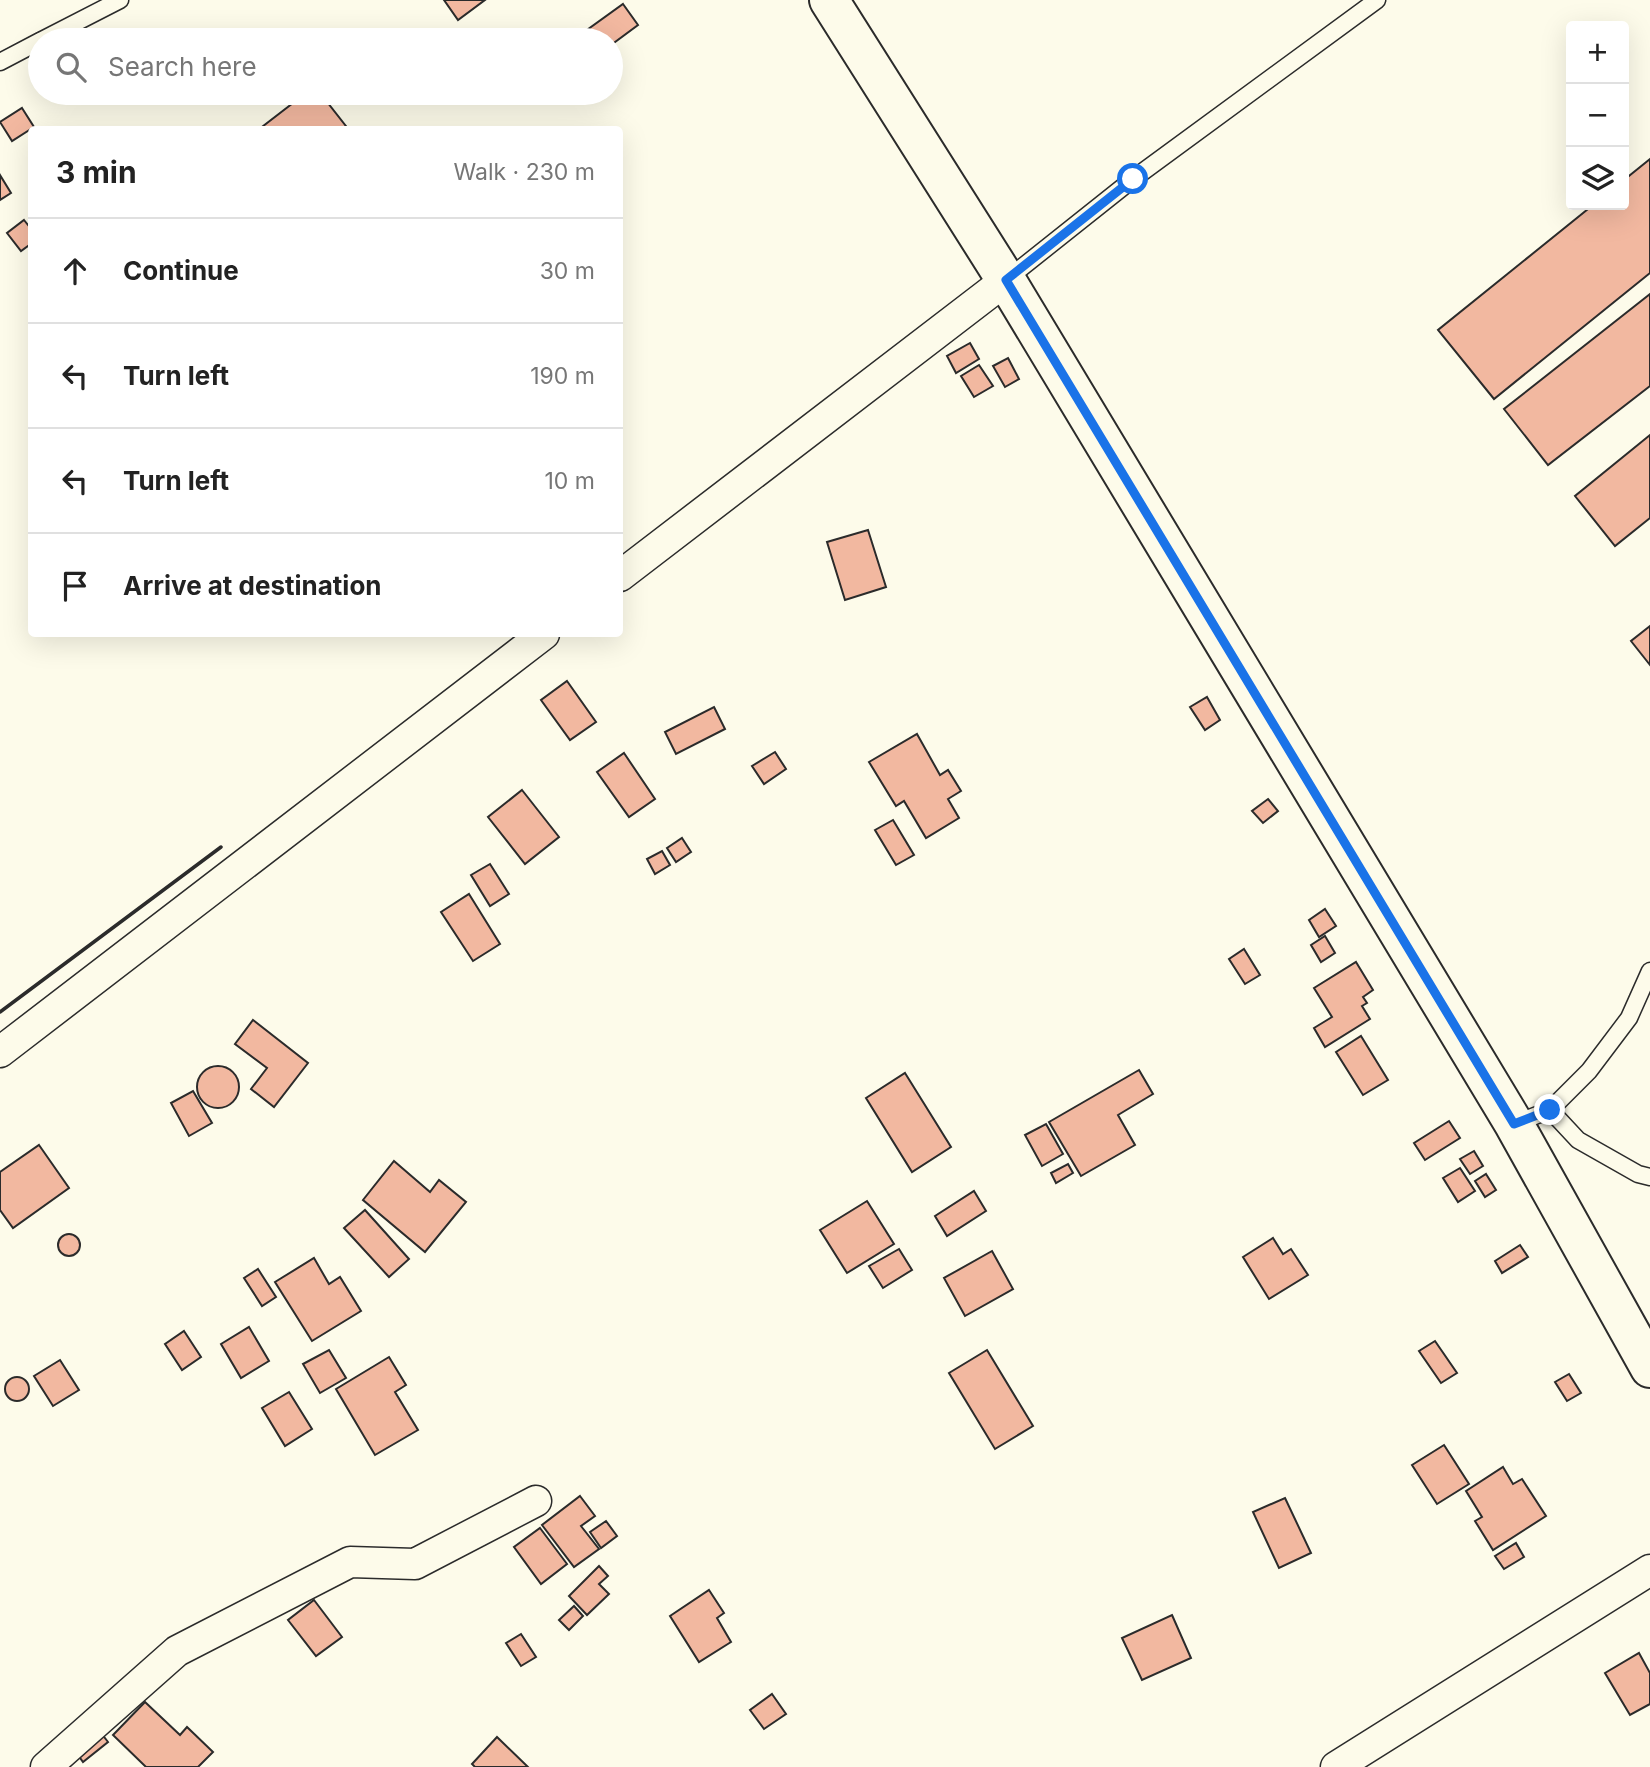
<!DOCTYPE html>
<html lang="en">
<head>
<meta charset="utf-8">
<style>
  body { margin:0; font-family:Inter,sans-serif; background:#f6f6f6; color:#222 }
  .controls { position:absolute; right:21px; top:21px; display:grid; overflow:hidden; border-radius:7px; box-shadow:0 7px 28px #0002 }
  .controls button { width:63px; height:63px; display:grid; place-items:center; padding:0; border:0; border-bottom:2px solid #e0e0e0; background:#fff; color:#222; font:35px sans-serif }
  .stop { position:absolute; width:21px; height:21px; margin:-16px; border:5px solid #1a73e8; border-radius:50%; background:#fff }
  .stop.end { background:#1a73e8; border-color:#fff; box-shadow:0 2px 7px #0008 }
  .list { margin:0; padding:0; list-style:none }
  h2 { display:flex; justify-content:space-between; align-items:center; height:91px; margin:0; padding:0 28px; font-size:30px }
  h2 small { font-size:23px; font-weight:400; color:#767676 }
  .list li { display:grid; grid-template-columns:46px 1fr auto; gap:21px; align-items:center; box-sizing:border-box; height:105px; padding:0 28px; border-top:2px solid #e0e0e0 }
  .list b { display:block; font-size:26px; white-space:nowrap }
  .list em { font-size:23px; font-style:normal; color:#767676 }
  .icon { flex:none; width:38px; height:38px; fill:none; stroke:currentColor; stroke-width:2; stroke-linecap:round; stroke-linejoin:round }
  .map { position:relative; flex:none; width:1650px; height:1767px; overflow:hidden }
  .search { position:absolute; background:#fff; box-shadow:0 7px 28px #0002; left:28px; top:28px; width:595px; height:77px; display:flex; align-items:center; gap:18px; box-sizing:border-box; padding:0 24px; border-radius:38px; color:#767676; font-size:26px }
  .panel { position:absolute; background:#fff; box-shadow:0 7px 28px #0002; left:28px; top:126px; width:595px; height:511px; border-radius:7px }
  .map>svg:first-child { display:block }
</style>
</head>
<body>
<div class="map">
<svg width="1650" height="1767" viewBox="0 0 1650 1767">
  <rect width="100%" height="100%" fill="#fdfbea"/>
  <g fill="#f2b8a0" stroke="#2b2b2b" stroke-width="2">
    <path d="M444,0H485L458,20Z"/>
    <path d="M623,4L638,25L611,45V40H573Z"/>
    <path d="M306,93H320L349,130H258Z"/>
    <path d="M22,108L34,127L12,141L0,122Z"/>
    <path d="M1650,159V273L1494,399L1438,330L1593,205H1624V180Z"/>
    <path d="M0,175L11,193L0,200Z"/>
    <path d="M24,220L32,230V243L21,251L7,233Z"/>
    <path d="M1650,294V386L1548,465L1504,409Z"/>
    <path d="M970,343L979,359L956,373L947,356Z"/>
    <path d="M1008,358L1019,379L1005,387L993,366Z"/>
    <path d="M979,365L993,386L974,397L961,376Z"/>
    <path d="M1650,435V518L1615,546L1575,496Z"/>
    <path d="M868,530L886,587L845,600L827,542Z"/>
    <path d="M1650,626V665L1631,641Z"/>
    <path d="M567,681L596,722L570,740L541,700Z"/>
    <path d="M1207,697L1220,720L1205,730L1190,707Z"/>
    <path d="M714,707L725,729L676,754L665,732Z"/>
    <path d="M917,734L940,775L948,770L961,791L948,799L959,818L926,838L904,801L896,806L869,762Z"/>
    <path d="M775,752L786,769L764,784L752,766Z"/>
    <path d="M624,753L655,799L629,817L597,772Z"/>
    <path d="M522,790L559,837L525,864L488,817Z"/>
    <path d="M1268,799L1278,811L1263,823L1252,811Z"/>
    <path d="M893,820L914,855L896,865L875,830Z"/>
    <path d="M682,838L691,852L676,862L667,848Z"/>
    <path d="M662,851L670,865L655,874L647,859Z"/>
    <path d="M490,864L509,894L490,906L471,875Z"/>
    <path d="M469,894L500,944L473,961L441,912Z"/>
    <path d="M1325,909L1336,926L1319,937L1309,920Z"/>
    <path d="M1325,936L1335,953L1321,962L1311,945Z"/>
    <path d="M1244,949L1260,975L1245,984L1229,959Z"/>
    <path d="M1356,962L1373,990L1363,997L1367,1003L1362,1006L1370,1019L1325,1047L1314,1028L1332,1017L1314,988Z"/>
    <path d="M253,1020L308,1063L274,1107L251,1089L267,1068L235,1044Z"/>
    <path d="M1361,1036L1388,1080L1363,1095L1336,1052Z"/>
    <circle cx="218" cy="1087" r="21"/>
    <path d="M1139,1070L1153,1094L1118,1115L1135,1145L1081,1176L1049,1122Z"/>
    <path d="M905,1073L951,1147L912,1172L866,1098Z"/>
    <path d="M193,1091L212,1123L189,1136L171,1103Z"/>
    <path d="M1449,1121L1460,1138L1425,1160L1414,1143Z"/>
    <path d="M1046,1124L1063,1154L1042,1166L1025,1135Z"/>
    <path d="M39,1145L69,1188L13,1228L0,1210V1172Z"/>
    <path d="M1474,1151L1483,1166L1470,1174L1460,1159Z"/>
    <path d="M394,1161L430,1192L439,1180L466,1202L425,1252L363,1200Z"/>
    <path d="M1068,1164L1073,1173L1056,1183L1051,1173Z"/>
    <path d="M1460,1168L1475,1191L1458,1202L1443,1178Z"/>
    <path d="M1486,1174L1496,1190L1485,1197L1475,1181Z"/>
    <path d="M974,1191L986,1211L947,1236L935,1216Z"/>
    <path d="M867,1201L894,1244L847,1273L820,1230Z"/>
    <path d="M365,1210L409,1259L389,1277L344,1228Z"/>
    <circle cx="69" cy="1245" r="11"/>
    <path d="M1273,1238L1283,1254L1291,1249L1308,1275L1269,1299L1243,1257Z"/>
    <path d="M1520,1245L1528,1257L1502,1273L1495,1261Z"/>
    <path d="M899,1249L912,1270L883,1288L869,1266Z"/>
    <path d="M992,1251L1013,1289L965,1316L944,1278Z"/>
    <path d="M314,1258L329,1284L340,1277L361,1311L312,1341L275,1282Z"/>
    <path d="M258,1269L276,1297L262,1306L244,1278Z"/>
    <path d="M249,1327L269,1361L241,1378L221,1344Z"/>
    <path d="M184,1331L201,1357L182,1370L165,1344Z"/>
    <path d="M1435,1341L1457,1373L1441,1383L1419,1351Z"/>
    <path d="M329,1350L346,1378L320,1393L303,1364Z"/>
    <path d="M987,1350L1033,1426L995,1449L949,1373Z"/>
    <path d="M389,1357L406,1385L395,1392L418,1430L375,1455L336,1389Z"/>
    <path d="M60,1360L79,1390L53,1406L34,1376Z"/>
    <path d="M1569,1374L1581,1393L1567,1401L1555,1382Z"/>
    <circle cx="17" cy="1389" r="12"/>
    <path d="M289,1392L312,1429L285,1446L262,1408Z"/>
    <path d="M1444,1445L1469,1484L1437,1504L1412,1465Z"/>
    <path d="M1503,1467L1513,1484L1522,1479L1546,1516L1493,1550L1475,1521L1482,1517L1466,1491Z"/>
    <path d="M580,1496L595,1516L581,1526L599,1549L574,1567L542,1525Z"/>
    <path d="M1285,1498L1311,1553L1279,1568L1253,1512Z"/>
    <path d="M606,1521L617,1536L601,1548L590,1532Z"/>
    <path d="M540,1528L567,1564L541,1584L514,1547Z"/>
    <path d="M1516,1543L1524,1557L1504,1569L1495,1556Z"/>
    <path d="M599,1566L608,1576L599,1584L609,1594L587,1615L569,1596Z"/>
    <path d="M709,1590L724,1613L717,1618L731,1642L699,1662L670,1616Z"/>
    <path d="M314,1600L342,1637L316,1656L288,1620Z"/>
    <path d="M574,1606L583,1616L569,1630L559,1620Z"/>
    <path d="M1172,1615L1191,1658L1142,1680L1122,1638Z"/>
    <path d="M521,1634L536,1657L521,1666L506,1643Z"/>
    <path d="M1639,1653L1650,1673V1704L1630,1715L1605,1673Z"/>
    <path d="M772,1694L786,1714L764,1729L750,1710Z"/>
    <path d="M145,1702L180,1735L187,1727L213,1752L198,1767H146L113,1735Z"/>
    <path d="M98,1729L108,1742L83,1762L73,1748Z"/>
    <path d="M497,1737L528,1767H475L472,1764Z"/>
  </g>
  <g fill="none" stroke-linecap="round" stroke-linejoin="round">
    <defs>
      <g id="lane">
        <path d="M42,40L120,0"/>
        <path d="M0,62L40,41"/>
        <path d="M1006,280L1133,179L1377,0"/>
        <path d="M1550,1110L1589,1071L1629,1018L1650,971"/>
        <path d="M1514,1124L1550,1110L1578,1140L1638,1174L1650,1177"/>
      </g>
      <g id="street">
        <path d="M620,576L1006,280"/>
        <path d="M0,1052L544,634"/>
        <path d="M46,1767L177,1651L350,1562L415,1564L536,1501"/>
        <path d="M1336,1767L1650,1570"/>
      </g>
      <path id="primary" d="M829,0L1006,280L1514,1124L1650,1368"/>
    </defs>
    <use href="#lane" stroke="#2b2b2b" stroke-width="19"/>
    <use href="#street" stroke="#2b2b2b" stroke-width="33"/>
    <use href="#primary" stroke="#2b2b2b" stroke-width="42"/>
    <use href="#lane" stroke="#fdfbea" stroke-width="16"/>
    <use href="#street" stroke="#fdfbea" stroke-width="30"/>
    <use href="#primary" stroke="#fdfbea" stroke-width="38"/>
    <path stroke="#2b2b2b" stroke-width="3.5" d="M0,1012L221,847"/>
  </g>
  <g fill="none" stroke-linecap="round" stroke-linejoin="round">
    <path stroke="#1a73e8" stroke-width="9" d="M1133,179L1006,280L1514,1124L1550,1110"/>
  </g>
</svg>
<div class="controls">
<button>+</button>
<button>−</button>
<button><svg class="icon" aria-label="layers" viewBox="0 0 24 24"><path d="M12 4l9 5-9 5-9-5zM3 14l9 5 9-5"/></svg></button>
</div>
<div class="stop" style="left:1133px;top:179px"></div>
<div class="stop end" style="left:1550px;top:1110px"></div>
<div class="search"><svg class="icon" aria-label="search" viewBox="0 0 24 24"><circle cx="10" cy="10" r="6"/><path d="M15 15l6 6"/></svg>Search here</div>
<section class="panel">
<h2>3 min<small>Walk · 230 m</small></h2>
<ul class="list">
<li><svg class="icon" aria-label="ahead" viewBox="0 0 24 24"><path d="M12 20V5M6 11l6-6 6 6"/></svg><div><b>Continue</b></div><em>30 m</em></li>
<li><svg class="icon" aria-label="left" viewBox="0 0 24 24"><path d="M17 20v-9H6M10 6l-5 5 5 5"/></svg><div><b>Turn left</b></div><em>190 m</em></li>
<li><svg class="icon" aria-label="left" viewBox="0 0 24 24"><path d="M17 20v-9H6M10 6l-5 5 5 5"/></svg><div><b>Turn left</b></div><em>10 m</em></li>
<li><svg class="icon" aria-label="arrive" viewBox="0 0 24 24"><path d="M6 21V4h12l-3 4 3 4H6"/></svg><div><b>Arrive at destination</b></div></li>
</ul>
</section>
</div>
</body>
</html>
